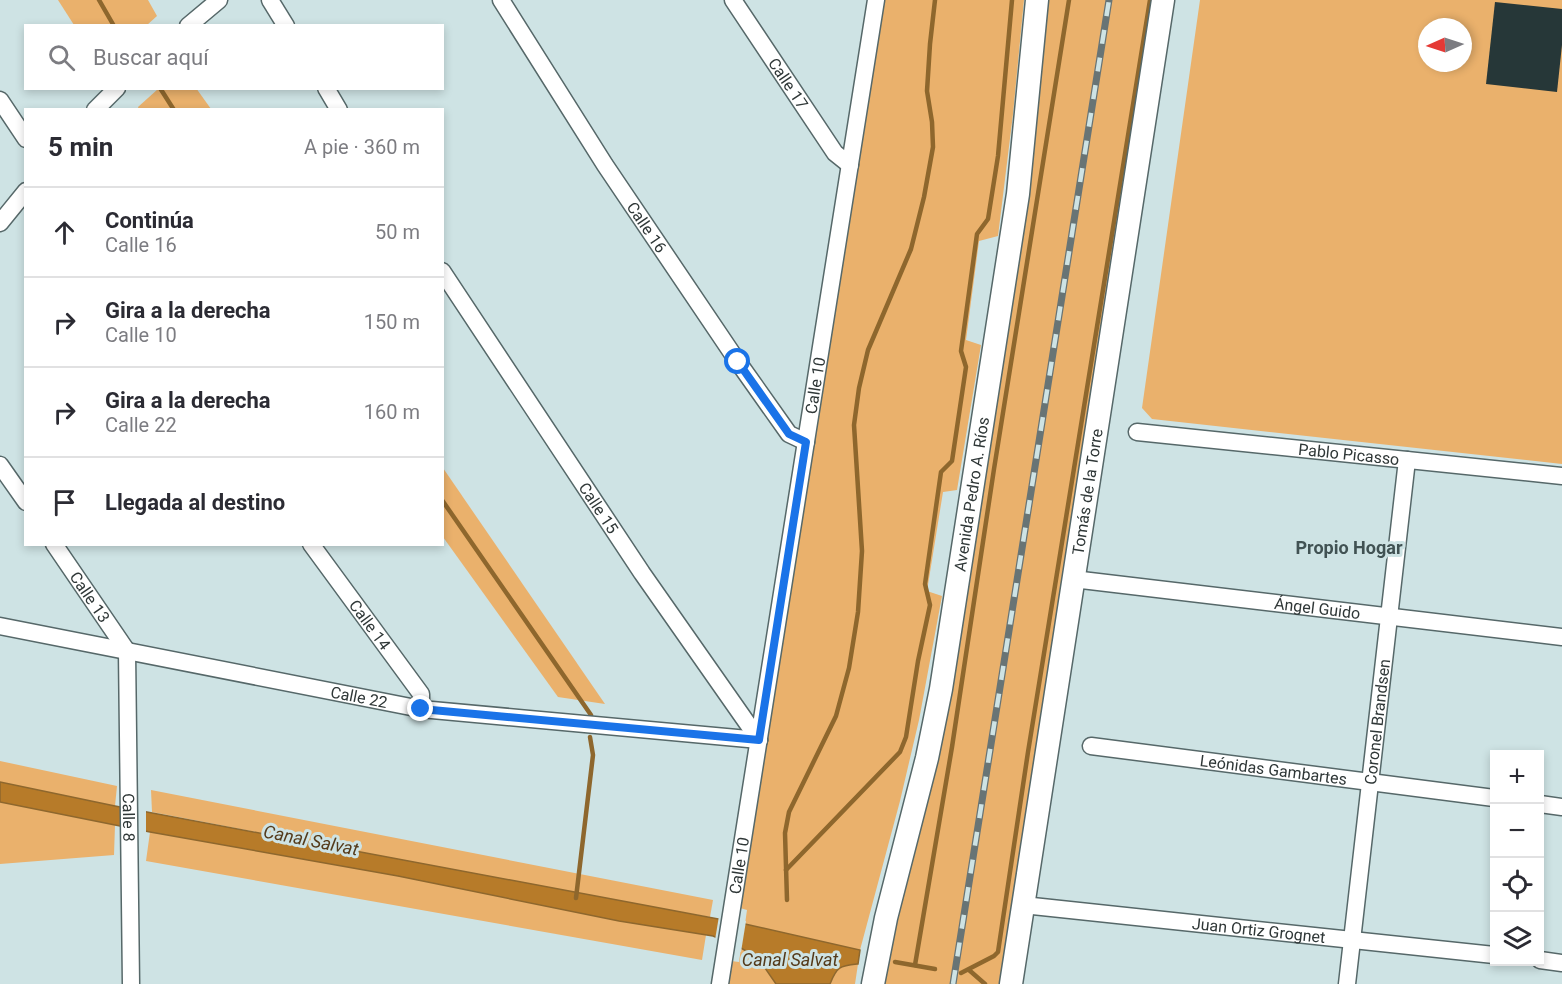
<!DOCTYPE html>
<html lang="es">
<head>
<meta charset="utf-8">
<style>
  body { margin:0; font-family:Roboto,sans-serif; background:#f2f2f3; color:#2b2b33 }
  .controls { position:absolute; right:18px; bottom:18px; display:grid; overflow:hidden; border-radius:0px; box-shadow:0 3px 9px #0003 }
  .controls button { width:54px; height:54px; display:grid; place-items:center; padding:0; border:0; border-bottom:2px solid #e1e1e2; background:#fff; color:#2b2b33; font:30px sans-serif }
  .compass { position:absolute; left:1418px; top:18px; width:54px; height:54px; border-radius:50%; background:#fff; box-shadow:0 3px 9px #0003; rotate:267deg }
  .stop { position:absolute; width:18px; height:18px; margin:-14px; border:4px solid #1a73e8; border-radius:50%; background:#fff }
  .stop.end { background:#1a73e8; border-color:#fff; box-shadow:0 2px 6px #0008 }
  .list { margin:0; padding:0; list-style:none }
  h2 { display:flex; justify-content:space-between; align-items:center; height:78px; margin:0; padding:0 24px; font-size:26px }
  h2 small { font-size:20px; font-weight:400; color:#7c7c81 }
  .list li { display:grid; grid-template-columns:39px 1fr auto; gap:18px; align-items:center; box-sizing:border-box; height:90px; padding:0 24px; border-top:2px solid #e1e1e2 }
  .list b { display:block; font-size:22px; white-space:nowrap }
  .list p { margin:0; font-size:20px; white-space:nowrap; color:#7c7c81 }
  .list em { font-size:20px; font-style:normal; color:#7c7c81 }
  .icon { flex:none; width:33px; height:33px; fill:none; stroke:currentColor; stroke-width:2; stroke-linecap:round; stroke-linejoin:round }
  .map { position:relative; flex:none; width:1562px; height:984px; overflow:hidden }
  .search { position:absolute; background:#fff; box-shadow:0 3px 9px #0003; left:24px; top:24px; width:420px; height:66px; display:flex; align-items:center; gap:15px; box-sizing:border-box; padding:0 21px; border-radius:0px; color:#7c7c81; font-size:22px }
  .panel { position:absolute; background:#fff; box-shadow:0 3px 9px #0003; left:24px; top:108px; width:420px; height:438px; border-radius:0px }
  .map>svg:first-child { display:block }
</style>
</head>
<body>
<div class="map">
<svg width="1562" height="984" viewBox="0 0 1562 984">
  <rect width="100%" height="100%" fill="#cee3e4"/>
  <g fill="#eab16c" fill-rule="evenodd">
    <path d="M58,0H148L157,16L147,25H74Z"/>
    <path d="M883,0H1024L1013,114L998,236L979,241L966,340L981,345L957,490L943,492L927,591L942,596L919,720L900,801L860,950L745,924L747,910L740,908Z"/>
    <path d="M1037,0H1163L1011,984H873L914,814Z"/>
    <path d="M1200,0H1562V464L1152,419L1142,408ZM1427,27H1463V63H1427Z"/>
    <path d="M196,88L211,109L139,110L138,107L158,89Z"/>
    <path d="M442,468H443L605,704L558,697L443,537Z"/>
    <path d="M0,761L117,786L115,806L0,782Z"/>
    <path d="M151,790L713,900L710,917L577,894L152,812Z"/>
    <path d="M0,802L115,825L114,855L0,864Z"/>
    <path d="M150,832L398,876L619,921L706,935L702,960L146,861Z"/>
    <path d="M741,948L758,959L776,984H726L731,961L739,962Z"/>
    <path d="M858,964L855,984H830C837,966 840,966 858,964Z"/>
  </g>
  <path fill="#b77b29" stroke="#8e672d" stroke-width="1.5" d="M0,782L115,806L745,924L860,950L858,964C840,966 837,966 830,984H776L758,958L741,948L713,936L619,921L398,876L150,832L0,802Z"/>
  <g fill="#cee3e4">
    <path d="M120,804L146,808V834L120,829Z"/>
    <path d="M719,916L746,921L741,952L715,940Z"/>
  </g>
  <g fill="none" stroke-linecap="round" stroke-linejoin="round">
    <g stroke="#8e672d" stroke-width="4.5">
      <path d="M99,0L114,26"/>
      <path d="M160,88L174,110"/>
      <path d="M442,500L591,715"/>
      <path d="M786,870L900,752L906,737L918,661L930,605L925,584L941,472L952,461L966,367L961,351L977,234L988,219L998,156L1012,0"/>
      <path d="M576,898L593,755L590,737"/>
      <path d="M787,900L785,833L789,812L836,716L849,668L858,612L862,551L854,425L859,388L868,350L911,249L924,197L933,147L932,122L927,91L930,44L935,0"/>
      <path d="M895,962L935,969"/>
      <path d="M915,965L952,747L994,469L1069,0"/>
      <path d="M969,970L985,984"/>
      <path d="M961,973L994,956L998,952L1028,752L1150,0"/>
    </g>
  </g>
  <path fill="#263738" d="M1495,2L1562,9V45L1557,92L1486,84Z"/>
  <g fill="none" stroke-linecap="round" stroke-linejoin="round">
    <defs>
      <g id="street">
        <path d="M270,0L286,26"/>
        <path id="s1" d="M501,0L605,165L738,362L789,434L806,442"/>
        <path id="s2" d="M733,0L835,153L850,165"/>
        <path d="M188,26L219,0"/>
        <path d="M326,88L339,110"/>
        <path d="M0,100L26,139"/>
        <path d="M95,110L117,88"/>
        <path d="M0,223L26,191"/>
        <path id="s3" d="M442,271L642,573L759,740"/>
        <path id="s4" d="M1137,432L1562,476"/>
        <path d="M0,465L26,502"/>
        <path id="s5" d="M54,544L127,651L131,984"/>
        <path id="s6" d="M311,544L421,694V709"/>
        <path id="s7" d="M1073,579L1562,637"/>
        <path id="s8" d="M0,626L421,709L759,740"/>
        <path id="s9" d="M1091,746L1494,798"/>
        <path d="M1540,804L1562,807"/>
        <path id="s10" d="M1023,905L1494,955"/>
        <path d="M1540,960L1562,963"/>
        <path id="s11" d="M720,984L876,0"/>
        <path id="s12" d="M1347,984L1407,460"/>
      </g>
      <g id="secondary">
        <path id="s13" d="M873,984L886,918L927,758L941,689L1018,194L1037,0"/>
        <path id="s14" d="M1011,984L1163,0"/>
      </g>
    </defs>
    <use href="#street" stroke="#566869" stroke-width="19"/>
    <use href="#secondary" stroke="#566869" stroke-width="25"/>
    <use href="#street" stroke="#fff" stroke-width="16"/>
    <use href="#secondary" stroke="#fff" stroke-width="22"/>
    <defs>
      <path id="rail" d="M953,984L1109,0"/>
    </defs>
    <use href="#rail" stroke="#687475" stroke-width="7"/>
    <use href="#rail" stroke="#cee3e4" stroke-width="4.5" stroke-dasharray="14" stroke-linecap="butt"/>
  </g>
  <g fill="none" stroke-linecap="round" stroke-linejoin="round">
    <path stroke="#1a73e8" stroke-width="8" d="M421,709L759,740L806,442L789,434L738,362"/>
  </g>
  <g text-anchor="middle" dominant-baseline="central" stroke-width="6" stroke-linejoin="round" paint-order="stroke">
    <g font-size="16" fill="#2f3737" stroke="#cee3e4">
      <text stroke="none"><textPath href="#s2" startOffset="100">Calle 17</textPath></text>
      <text stroke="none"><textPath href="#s1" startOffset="270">Calle 16</textPath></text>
      <text stroke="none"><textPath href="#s11" startOffset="606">Calle 10</textPath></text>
      <text stroke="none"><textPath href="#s4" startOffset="213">Pablo Picasso</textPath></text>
      <text stroke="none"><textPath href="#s14" startOffset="498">Tomás de la Torre</textPath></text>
      <text stroke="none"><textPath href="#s13" startOffset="500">Avenida Pedro A. Ríos</textPath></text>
      <text stroke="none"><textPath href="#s3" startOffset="284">Calle 15</textPath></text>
      <text stroke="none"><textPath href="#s5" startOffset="64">Calle 13</textPath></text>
      <text stroke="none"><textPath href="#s7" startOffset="246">Ángel Guido</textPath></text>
      <text stroke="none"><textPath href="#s6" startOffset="100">Calle 14</textPath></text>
      <text stroke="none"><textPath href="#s8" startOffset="366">Calle 22</textPath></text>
      <text stroke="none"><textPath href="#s12" startOffset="264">Coronel Brandsen</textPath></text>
      <text stroke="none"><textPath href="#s9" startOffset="184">Leónidas Gambartes</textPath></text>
      <text stroke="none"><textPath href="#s5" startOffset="296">Calle 8</textPath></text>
      <text stroke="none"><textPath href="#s11" startOffset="120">Calle 10</textPath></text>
      <text stroke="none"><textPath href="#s10" startOffset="237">Juan Ortiz Grognet</textPath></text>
    </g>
    <g font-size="18" font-weight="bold" fill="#415253" stroke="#cee3e4">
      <text x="1349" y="547">Propio Hogar</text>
    </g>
    <g font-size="18" font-style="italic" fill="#543a1a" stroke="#cee3e4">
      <text transform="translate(311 840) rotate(11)">Canal Salvat</text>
      <text x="790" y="959">Canal Salvat</text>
    </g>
  </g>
</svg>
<div class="controls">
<button>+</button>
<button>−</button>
<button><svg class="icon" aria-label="locate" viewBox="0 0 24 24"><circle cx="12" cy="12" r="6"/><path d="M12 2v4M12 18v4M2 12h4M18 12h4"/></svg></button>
<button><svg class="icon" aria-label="layers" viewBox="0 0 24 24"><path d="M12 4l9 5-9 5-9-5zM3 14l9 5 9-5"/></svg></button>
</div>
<svg class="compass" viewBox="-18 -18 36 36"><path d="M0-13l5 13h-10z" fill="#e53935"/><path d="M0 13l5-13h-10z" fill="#7c7c81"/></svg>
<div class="stop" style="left:738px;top:362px"></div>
<div class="stop end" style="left:421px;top:709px"></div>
<div class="search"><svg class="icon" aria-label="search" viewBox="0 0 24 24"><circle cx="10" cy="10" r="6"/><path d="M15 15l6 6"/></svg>Buscar aquí</div>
<section class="panel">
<h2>5 min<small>A pie · 360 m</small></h2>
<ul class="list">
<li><svg class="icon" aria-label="ahead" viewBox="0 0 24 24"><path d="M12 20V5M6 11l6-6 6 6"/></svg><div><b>Continúa</b><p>Calle 16</p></div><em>50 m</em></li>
<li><svg class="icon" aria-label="right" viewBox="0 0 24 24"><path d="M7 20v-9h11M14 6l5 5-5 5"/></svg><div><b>Gira a la derecha</b><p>Calle 10</p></div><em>150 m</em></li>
<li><svg class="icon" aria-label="right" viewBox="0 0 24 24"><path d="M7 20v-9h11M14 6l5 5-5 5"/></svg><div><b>Gira a la derecha</b><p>Calle 22</p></div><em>160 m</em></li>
<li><svg class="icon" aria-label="arrive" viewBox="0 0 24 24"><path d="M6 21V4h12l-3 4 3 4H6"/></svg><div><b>Llegada al destino</b></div></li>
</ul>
</section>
</div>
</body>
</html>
